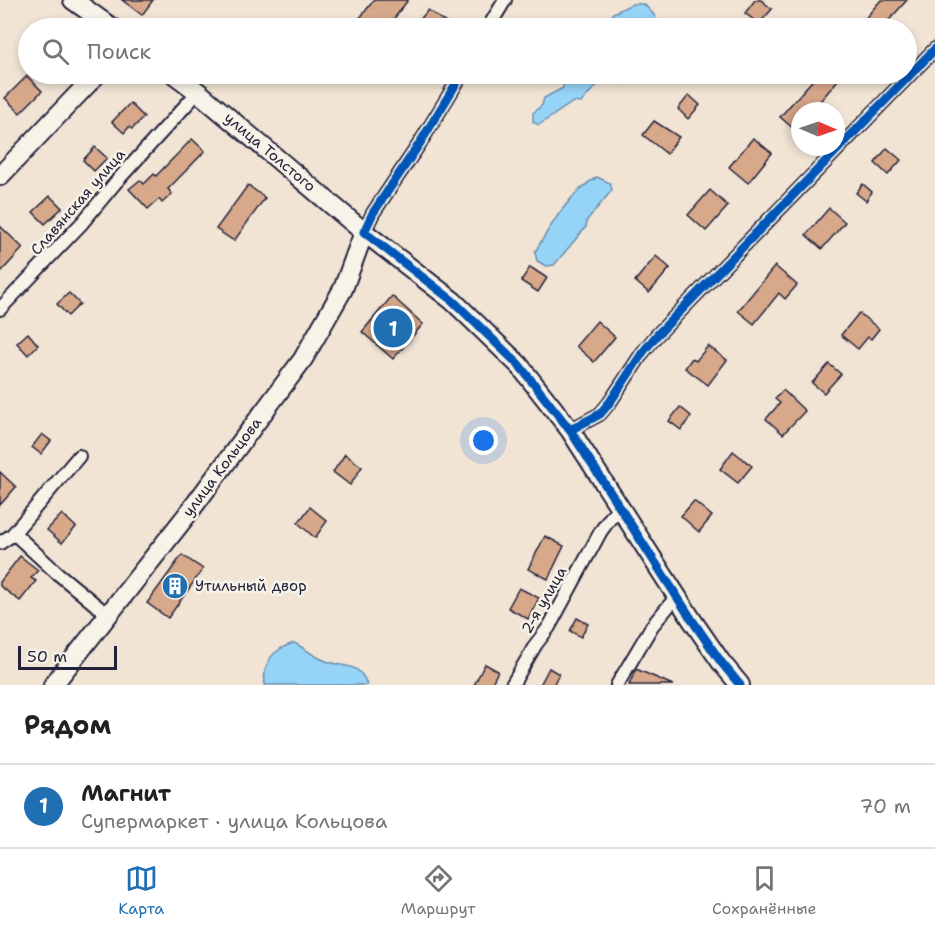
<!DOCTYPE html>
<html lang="ru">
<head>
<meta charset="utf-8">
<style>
  body { margin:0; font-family:"Shantell Sans",sans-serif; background:#f2f2f2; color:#202124 }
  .compass { position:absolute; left:791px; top:102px; width:54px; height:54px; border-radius:50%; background:#fff; box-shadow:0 3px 9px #0003; rotate:92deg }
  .scale { position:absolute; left:18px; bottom:15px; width:99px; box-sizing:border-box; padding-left:6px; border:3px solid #22223b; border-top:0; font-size:16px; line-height:21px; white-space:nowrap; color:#22223b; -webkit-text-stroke:4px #f7f3e8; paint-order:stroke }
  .you { position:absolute; left:484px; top:441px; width:21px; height:21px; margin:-15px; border:4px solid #fff; border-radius:50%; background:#1a73e8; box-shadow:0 0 0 9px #1a73e833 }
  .badge { display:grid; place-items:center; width:39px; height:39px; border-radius:50%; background:#1f6fb2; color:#fff; font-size:20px; font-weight:700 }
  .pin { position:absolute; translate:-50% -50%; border:3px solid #fff; box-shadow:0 2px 6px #0006 }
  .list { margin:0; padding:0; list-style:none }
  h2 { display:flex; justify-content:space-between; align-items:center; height:78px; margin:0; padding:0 24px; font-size:26px }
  h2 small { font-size:20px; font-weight:400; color:#757577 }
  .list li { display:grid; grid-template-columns:39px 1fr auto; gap:18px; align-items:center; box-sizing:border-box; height:84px; padding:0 24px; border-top:2px solid #e0e0e0 }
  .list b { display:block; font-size:22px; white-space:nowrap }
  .list p { margin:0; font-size:20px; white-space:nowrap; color:#757577 }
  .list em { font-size:20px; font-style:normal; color:#757577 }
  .icon { flex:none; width:33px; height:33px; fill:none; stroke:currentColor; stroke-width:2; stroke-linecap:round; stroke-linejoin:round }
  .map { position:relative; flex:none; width:935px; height:685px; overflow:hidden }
  .search { position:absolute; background:#fff; box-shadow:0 3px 9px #0003; left:18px; right:18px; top:18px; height:66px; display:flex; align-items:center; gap:15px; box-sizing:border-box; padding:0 21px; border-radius:33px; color:#757577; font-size:22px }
  .sheet { height:162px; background:#fff }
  nav { display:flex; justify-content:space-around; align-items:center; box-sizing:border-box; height:84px; border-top:2px solid #e0e0e0; background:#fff; font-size:16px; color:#757577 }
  nav a { display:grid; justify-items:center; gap:3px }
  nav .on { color:#1f6fb2 }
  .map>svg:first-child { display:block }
</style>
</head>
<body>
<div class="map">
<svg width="935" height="685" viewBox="0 0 935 685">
  <rect width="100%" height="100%" fill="#f1e4d5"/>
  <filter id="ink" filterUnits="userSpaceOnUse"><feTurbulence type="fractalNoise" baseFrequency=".0167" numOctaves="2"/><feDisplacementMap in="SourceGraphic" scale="12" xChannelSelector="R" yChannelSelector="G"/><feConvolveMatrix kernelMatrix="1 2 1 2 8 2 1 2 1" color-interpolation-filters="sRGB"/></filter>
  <g filter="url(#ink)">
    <g fill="#96d4f7" stroke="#688dac" stroke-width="1.5">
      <path d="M632,4H644L654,15L660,28H606L613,13Z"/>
      <path d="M566,74H648V76L637,82L626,84L617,76C601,78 591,91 581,103L573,102L539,125L533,122V113L542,105L544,98L563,88V78Z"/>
      <path d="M597,177L610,183L612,190L587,220L586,227L554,265L546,266L537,261L535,252C551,225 569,193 597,177Z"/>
      <path d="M294,643C305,648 313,656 324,660C342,669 359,660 367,685H265C262,663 273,649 294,643Z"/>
    </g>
    <g fill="#d8a88b" stroke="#22223b" stroke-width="1.5">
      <path d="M122,0H153L142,15Z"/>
      <path d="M374,0H408L387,28H352Z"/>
      <path d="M755,0H761L772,9L759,24L745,13Z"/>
      <path d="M881,0H907L882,28H857Z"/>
      <path d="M428,10L453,28H413Z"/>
      <path d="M818,74H843L812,111H800V124L795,130L780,117Z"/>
      <path d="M27,76L42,91L20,113L5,98Z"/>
      <path d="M689,95L700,105L688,119L678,109Z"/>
      <path d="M130,103L144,117L132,129L129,127L124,133L112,122Z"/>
      <path d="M654,121L679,137L667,154L643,135Z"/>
      <path d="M753,138L772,153L748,183L729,167Z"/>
      <path d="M192,139L205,151L168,189L172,194L162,203L159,199L148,209L129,189L140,180L144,184L154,174L156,176Z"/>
      <path d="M95,147L107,158L94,171L83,160Z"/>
      <path d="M887,148L901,160L888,175L875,163Z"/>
      <path d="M863,184L872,192L866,201L856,193Z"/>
      <path d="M248,185L265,198L234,241L216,229Z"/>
      <path d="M710,190L728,206L706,231L688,215Z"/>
      <path d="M50,196L62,208L45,224L33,212Z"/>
      <path d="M829,208L845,222L822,249L806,235Z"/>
      <path d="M0,226L23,248L0,273Z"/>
      <path d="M656,256L670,268L649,293L635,281Z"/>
      <path d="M775,266L797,285L785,299L779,293L754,324L738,311Z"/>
      <path d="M530,267L547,278L538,292L521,281Z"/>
      <path d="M69,293L80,304L68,316L57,304Z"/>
      <path d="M392,296L423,324L393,359L362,332Z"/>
      <path d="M859,313L879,329L871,339L868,337L858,349L841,335Z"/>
      <path d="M597,321L615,337L594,362L576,346Z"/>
      <path d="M28,333L38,345L28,355L17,343Z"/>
      <path d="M708,346L727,360L708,385L685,368L692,358L696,361Z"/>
      <path d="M829,364L841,374L824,393L812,383Z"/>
      <path d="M783,390L805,411L783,434L766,419L780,403L775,399Z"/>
      <path d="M680,407L691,416L681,430L669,421Z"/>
      <path d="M42,434L51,441L41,454L32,447Z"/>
      <path d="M733,451L752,466L738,483L720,469Z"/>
      <path d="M345,454L362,467L350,485L333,472Z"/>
      <path d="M0,472L16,487L0,505Z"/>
      <path d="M694,501L712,516L699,532L681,516Z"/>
      <path d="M310,507L327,521L315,538L298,523Z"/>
      <path d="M62,514L76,527L62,543L47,530Z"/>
      <path d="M545,536L564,546L548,579L528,569Z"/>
      <path d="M182,555L203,569L168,618L147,603Z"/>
      <path d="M20,556L38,570L31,578L36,581L20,601L0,586V582Z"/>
      <path d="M519,588L539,598L528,619L508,608Z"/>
      <path d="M577,618L588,624L581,637L570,631Z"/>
      <path d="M485,664L498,671L491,685H474Z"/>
      <path d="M549,668L559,674L553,685H540Z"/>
      <path d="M636,669L673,685H629Z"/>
    </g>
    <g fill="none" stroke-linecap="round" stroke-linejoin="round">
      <defs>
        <g id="street">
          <path d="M488,28L505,0"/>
          <path d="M364,232L373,213L420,143L462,74"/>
          <path d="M0,309L82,223L116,182L198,92"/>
          <path d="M570,430L600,414L610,402L643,352L657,335L935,49"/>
          <path d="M12,535L17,536L56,572L108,615"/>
          <path d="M0,543L12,535L79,456"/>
          <path d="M512,685L536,644L549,627L601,531L611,517L621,508"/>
          <path d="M617,685L652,626L677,596"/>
        </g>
        <g id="secondary">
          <path d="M73,0L112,28"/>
          <path d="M174,74L198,92L364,232L453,301L519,365L570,430L692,620L721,662L740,685"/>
          <path d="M0,176L97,74"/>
          <path d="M53,685L190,511L303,359L343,289L364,232"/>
        </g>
      </defs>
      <use href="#street" stroke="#22223b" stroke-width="16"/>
      <use href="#secondary" stroke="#22223b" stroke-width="22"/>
      <use href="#street" stroke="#f7f3e8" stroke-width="12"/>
      <use href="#secondary" stroke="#f7f3e8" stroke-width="18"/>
      <defs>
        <g id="cycleway">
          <path d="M462,74L420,143L373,213L364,232L453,301L519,365L570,430L692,620L721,662L740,685"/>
          <path d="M570,430L600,414L610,402L643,352L657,335L935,49"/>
        </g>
      </defs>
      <use href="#cycleway" stroke="#f7f3e8" stroke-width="13"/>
      <use href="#cycleway" stroke="#0057b8" stroke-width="9"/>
    </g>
  </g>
  <defs>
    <symbol id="building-disc" viewBox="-11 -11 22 22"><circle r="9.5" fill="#1f6fb2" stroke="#f7f3e8"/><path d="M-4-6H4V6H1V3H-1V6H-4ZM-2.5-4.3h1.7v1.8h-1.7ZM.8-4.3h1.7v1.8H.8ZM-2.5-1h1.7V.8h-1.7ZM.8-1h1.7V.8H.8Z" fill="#fff"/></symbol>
  </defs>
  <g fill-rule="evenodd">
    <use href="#building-disc" x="160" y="571" width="30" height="30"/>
  </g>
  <g text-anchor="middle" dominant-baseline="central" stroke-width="5" stroke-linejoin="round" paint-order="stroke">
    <g font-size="15" fill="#22223b" stroke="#f7f3e8">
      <text transform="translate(270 152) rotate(40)">улица Толстого</text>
      <text transform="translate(78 202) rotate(-49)">Славянская улица</text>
      <text transform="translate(222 467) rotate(-53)">улица Кольцова</text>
      <text transform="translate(544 600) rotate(-60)">2-я улица</text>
    </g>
    <g font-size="15" fill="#22223b" stroke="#f7f3e8" text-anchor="start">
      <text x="195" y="586">Утильный двор</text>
    </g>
  </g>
</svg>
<svg class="compass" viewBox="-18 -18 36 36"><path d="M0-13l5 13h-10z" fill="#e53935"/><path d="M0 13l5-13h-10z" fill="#757577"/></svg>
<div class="scale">50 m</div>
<div class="you"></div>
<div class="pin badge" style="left:393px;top:328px">1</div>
<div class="search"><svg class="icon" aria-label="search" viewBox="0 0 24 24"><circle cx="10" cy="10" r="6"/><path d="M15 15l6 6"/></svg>Поиск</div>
</div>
<section class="sheet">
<h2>Рядом<small></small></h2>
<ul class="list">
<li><span class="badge">1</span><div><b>Магнит</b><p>Супермаркет · улица Кольцова</p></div><em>70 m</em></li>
</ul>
</section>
<nav>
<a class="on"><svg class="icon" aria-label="map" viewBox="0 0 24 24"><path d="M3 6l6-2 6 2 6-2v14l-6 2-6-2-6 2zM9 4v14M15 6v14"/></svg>Карта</a>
<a><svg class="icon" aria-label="directions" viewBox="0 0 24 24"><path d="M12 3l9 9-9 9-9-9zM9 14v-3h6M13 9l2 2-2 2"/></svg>Маршрут</a>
<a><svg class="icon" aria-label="saved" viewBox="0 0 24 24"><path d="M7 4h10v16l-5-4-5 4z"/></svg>Сохранённые</a>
</nav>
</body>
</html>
